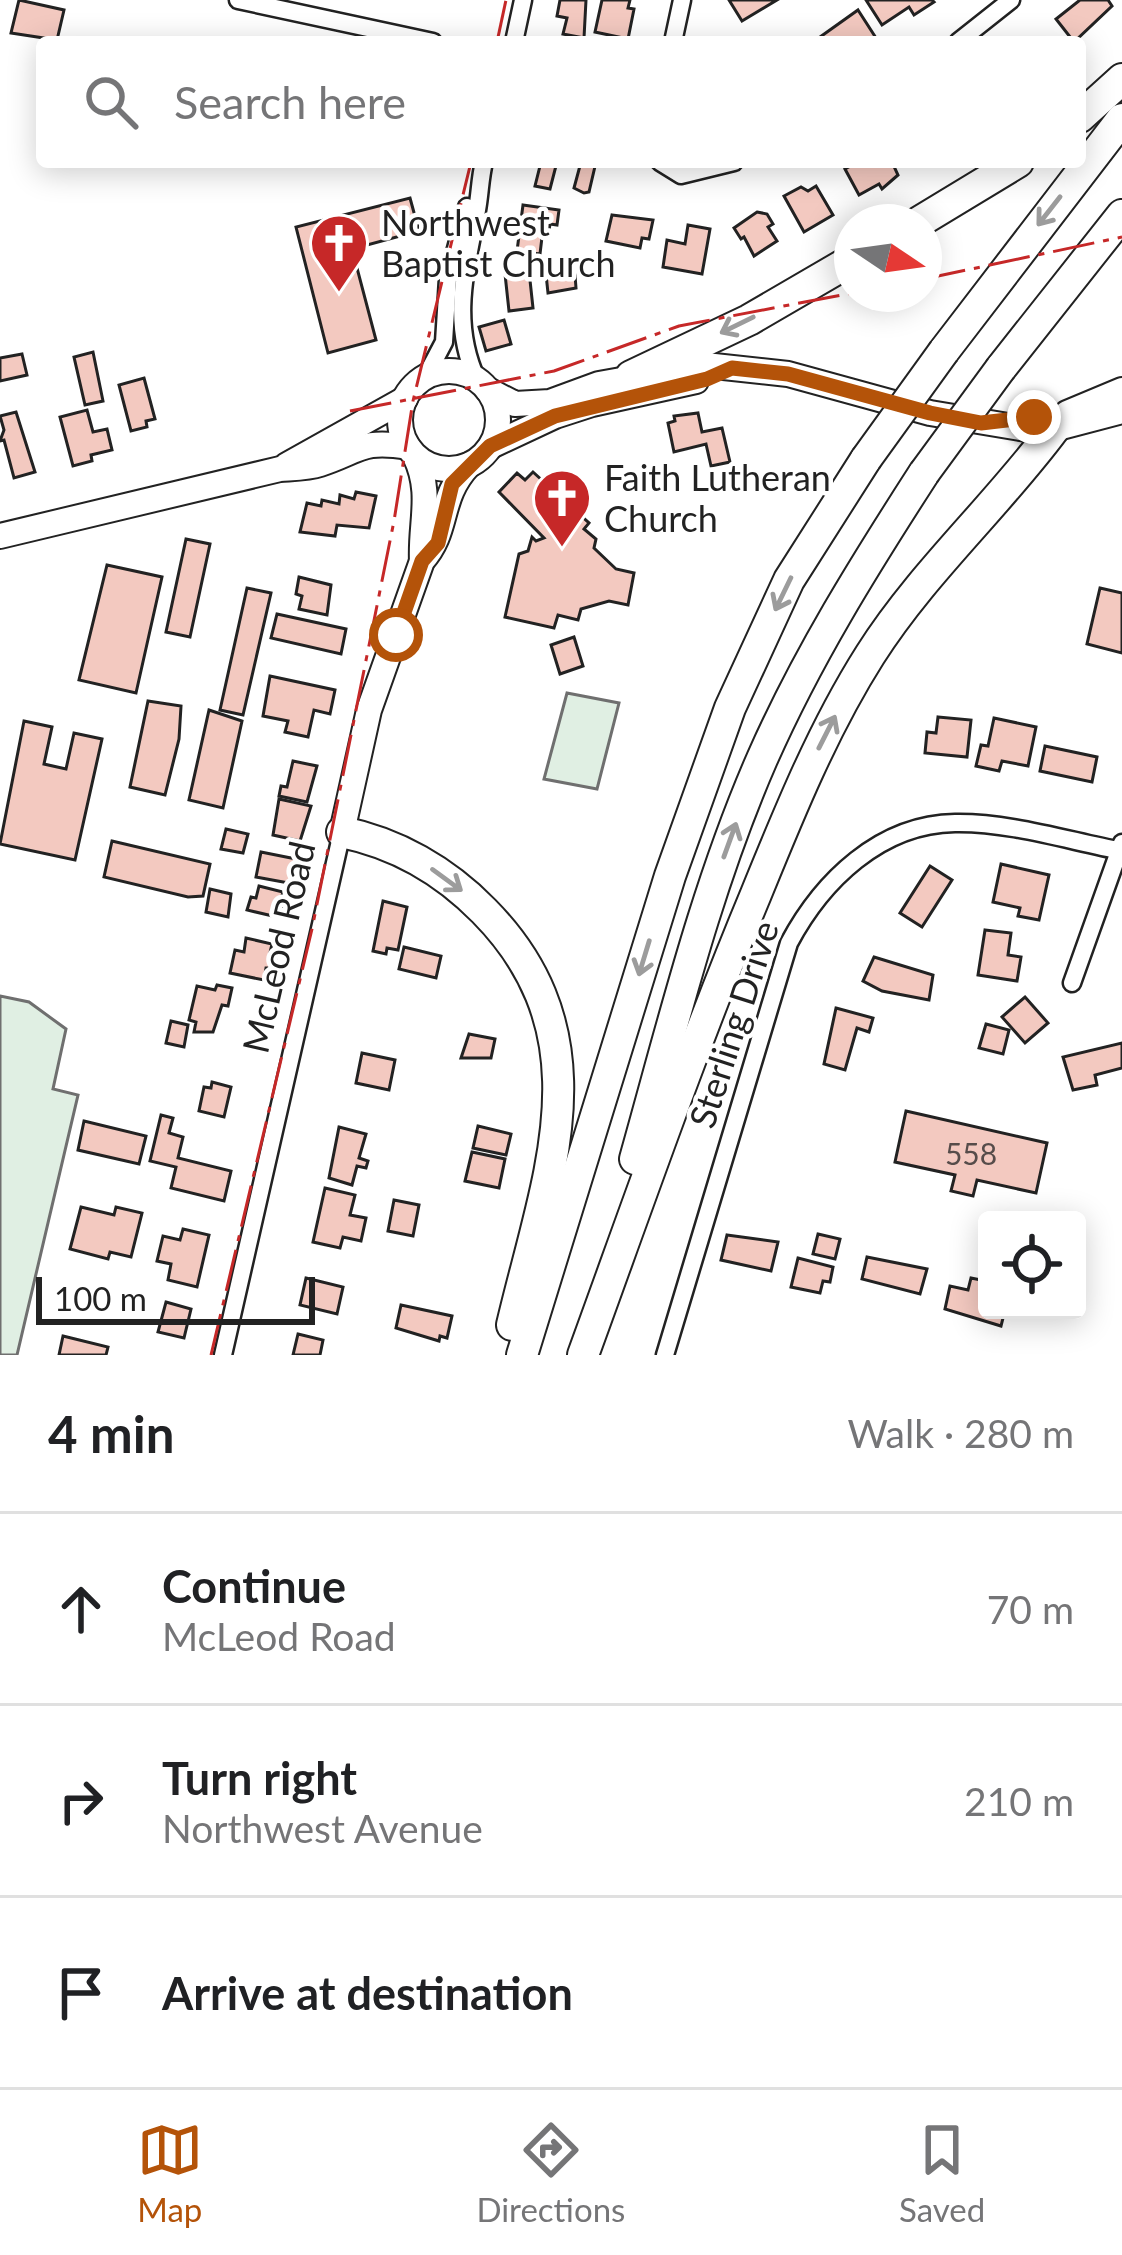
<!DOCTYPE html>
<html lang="en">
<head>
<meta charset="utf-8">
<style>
  body { margin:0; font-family:Lato,sans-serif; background:#f2f2f2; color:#202124 }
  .controls { position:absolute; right:36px; bottom:36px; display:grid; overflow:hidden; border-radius:12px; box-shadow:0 6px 30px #0003 }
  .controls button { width:108px; height:108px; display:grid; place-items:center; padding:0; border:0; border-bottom:3px solid #e0e0e0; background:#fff; color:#202124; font:60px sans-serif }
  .compass { position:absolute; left:834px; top:204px; width:108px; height:108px; border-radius:50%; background:#fff; box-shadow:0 6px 30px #0003; rotate:103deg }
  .scale { position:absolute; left:36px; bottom:30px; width:279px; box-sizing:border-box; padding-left:12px; border:6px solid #222; border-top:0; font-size:33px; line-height:42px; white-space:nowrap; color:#222; -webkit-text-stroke:9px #fff; paint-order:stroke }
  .stop { position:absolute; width:36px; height:36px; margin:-27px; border:9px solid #b45309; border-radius:50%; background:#fff }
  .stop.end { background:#b45309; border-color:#fff; box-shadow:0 3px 12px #0008 }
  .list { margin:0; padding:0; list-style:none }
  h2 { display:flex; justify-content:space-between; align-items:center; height:156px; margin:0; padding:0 48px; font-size:51px }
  h2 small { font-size:39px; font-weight:400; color:#757577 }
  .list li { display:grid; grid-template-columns:78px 1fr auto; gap:36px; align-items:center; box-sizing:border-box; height:192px; padding:0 48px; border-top:3px solid #e0e0e0 }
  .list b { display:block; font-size:45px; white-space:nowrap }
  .list p { margin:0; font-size:39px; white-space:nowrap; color:#757577 }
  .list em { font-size:39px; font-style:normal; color:#757577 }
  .icon { flex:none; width:66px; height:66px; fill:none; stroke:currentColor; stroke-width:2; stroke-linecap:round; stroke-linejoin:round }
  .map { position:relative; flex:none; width:1122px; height:1355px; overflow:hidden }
  .search { position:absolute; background:#fff; box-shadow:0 6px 30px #0003; left:36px; right:36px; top:36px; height:132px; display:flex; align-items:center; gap:30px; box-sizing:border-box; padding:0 42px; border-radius:12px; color:#757577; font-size:45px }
  .sheet { height:732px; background:#fff }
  nav { display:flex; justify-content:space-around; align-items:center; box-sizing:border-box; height:168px; border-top:3px solid #e0e0e0; background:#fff; font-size:33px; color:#757577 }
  nav a { display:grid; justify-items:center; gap:6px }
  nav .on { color:#b45309 }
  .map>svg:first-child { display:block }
</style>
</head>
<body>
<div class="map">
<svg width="1122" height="1355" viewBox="0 0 1122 1355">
  <rect width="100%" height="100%" fill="#fff"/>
  <g fill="#e0efe3" stroke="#6f6f6f" stroke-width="3">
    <path d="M567,693L619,703L597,789L544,779Z"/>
    <path d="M0,996L29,1002L66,1029L53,1089L78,1095L17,1355H0Z"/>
  </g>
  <g fill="#f3c9c0" stroke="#222" stroke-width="3">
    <path d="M19,0L64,10L57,40L11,33Z"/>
    <path d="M560,0H586L584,38L563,34L567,18L557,16Z"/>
    <path d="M602,0H630L628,8L634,9L628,39L595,32Z"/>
    <path d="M729,0H777L742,21Z"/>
    <path d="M866,0H932L934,2L914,15L909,7L882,25Z"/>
    <path d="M1080,0H1108L1112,6L1074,42L1056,19Z"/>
    <path d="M858,10L876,38L869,42H813Z"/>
    <path d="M541,162H557L550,189L535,186Z"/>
    <path d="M581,162H596L589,192L584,193L574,188Z"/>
    <path d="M858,162H892L898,175L882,189L879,184L859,195L845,169Z"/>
    <path d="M816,186L833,215L804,232L784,196L801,187L808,191Z"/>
    <path d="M410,198L419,231L352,249L376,340L328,353L296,227Z"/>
    <path d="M523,205L559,210L557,225L550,224L548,237H542L540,254L517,251Z"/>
    <path d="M757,212L767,214L773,224L768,227L777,241L754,256L744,237L741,239L734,228Z"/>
    <path d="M612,215L653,220L649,239L642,238L640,248L606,241Z"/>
    <path d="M688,225L710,229L702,274L663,267L667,240L685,244Z"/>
    <path d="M574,262L576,288L548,293L545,265Z"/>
    <path d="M529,271L533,308L509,311L505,274Z"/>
    <path d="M504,320L511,344L486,351L479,327Z"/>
    <path d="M93,352L103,401L85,405L74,357Z"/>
    <path d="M22,354L27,375L0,381V358Z"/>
    <path d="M144,378L155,419L146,421L147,427L131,431L119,385Z"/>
    <path d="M87,410L93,432L107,429L112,450L91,455L92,461L73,466L60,417Z"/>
    <path d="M16,412L35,472L14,478L4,440L0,441L4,430L0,416Z"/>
    <path d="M698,413L702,432L722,428L730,462L711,466L706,444L674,452L668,423L675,421L674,416Z"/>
    <path d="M533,472L589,523L584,529L596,539L594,548L616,569L634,573L628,605L609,601L581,609L578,620L558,615L554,628L505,617L519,554L528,551L532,537L536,541L544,538L499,492L517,473L525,480Z"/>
    <path d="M356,492L376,496L369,528L337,525L335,536L300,532L307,503L321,506L322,500L339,504L340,495L354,499Z"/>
    <path d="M186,539L210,544L190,637L166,632Z"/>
    <path d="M107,565L162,577L136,693L79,680Z"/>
    <path d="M299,577L331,585L327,615L299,609L302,596L296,594Z"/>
    <path d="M247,588L271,593L243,715L220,710Z"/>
    <path d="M1100,588L1122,593V653L1087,644Z"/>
    <path d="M277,614L346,629L341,654L271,638Z"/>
    <path d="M574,637L583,666L560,674L551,645Z"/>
    <path d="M270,676L335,690L330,714L314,710L308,737L285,732L288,721L263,716Z"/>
    <path d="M148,701L181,706L179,739L165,795L130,787Z"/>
    <path d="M209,710L242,721L223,808L189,800Z"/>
    <path d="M938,717L971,720L967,757L925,753L927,732L936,733Z"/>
    <path d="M994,718L1036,727L1028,766L1002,761L999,771L976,766L981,745L988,746Z"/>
    <path d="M24,721L52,727L44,764L66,769L74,733L102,739L75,860L0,844Z"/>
    <path d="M1045,746L1097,757L1092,782L1040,771Z"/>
    <path d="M293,761L317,766L307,802L279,796L281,786L287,787Z"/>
    <path d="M279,799L311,806L300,841L273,835Z"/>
    <path d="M226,829L248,834L243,853L221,849Z"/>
    <path d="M112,841L210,864L203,896L188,897L104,877Z"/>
    <path d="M261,852L296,859L294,884L256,877Z"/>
    <path d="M1001,864L1049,875L1039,920L1018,916L1020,908L993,902Z"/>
    <path d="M930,866L952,880L922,927L900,913Z"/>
    <path d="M259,886L283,892L281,899L285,900L277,917L247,910L251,897L256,898Z"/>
    <path d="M210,889L231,894L228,917L206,912Z"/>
    <path d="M383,901L407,907L398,950L387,948L386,954L373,951Z"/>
    <path d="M985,930L1011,933L1008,955L1021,957L1017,981L978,975Z"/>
    <path d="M246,938L272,944L269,957L276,959L274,968H266L264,980L230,973L235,950L244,952Z"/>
    <path d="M404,947L441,956L436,978L399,969Z"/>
    <path d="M874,957L933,975L929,1000L882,991L863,981Z"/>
    <path d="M217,985L232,988L228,1006L222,1005L213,1032H194L196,1022L189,1020L197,986L215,990Z"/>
    <path d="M1025,997L1048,1023L1025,1043L1002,1017Z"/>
    <path d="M836,1008L873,1018L869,1032L857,1028L845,1070L824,1064Z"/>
    <path d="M171,1021L188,1025L184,1047L166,1043Z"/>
    <path d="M986,1024L1009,1030L1003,1054L979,1048Z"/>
    <path d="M469,1034L495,1039L491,1058H461Z"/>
    <path d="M1122,1043V1068L1095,1075L1097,1085L1073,1090L1063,1057Z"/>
    <path d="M362,1053L395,1060L389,1090L356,1083Z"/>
    <path d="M212,1082L231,1087L224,1117L199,1111L204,1087L211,1088Z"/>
    <path d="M906,1111L1047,1143L1036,1193L977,1180L973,1196L951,1191L955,1175L895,1162Z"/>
    <path d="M161,1115L173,1118L169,1133L183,1137L178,1158L231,1171L224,1201L171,1188L176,1167L150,1161Z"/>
    <path d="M84,1121L146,1136L139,1164L78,1150Z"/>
    <path d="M478,1126L511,1134L506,1155L473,1148Z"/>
    <path d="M339,1127L366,1134L359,1158L368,1161L366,1168L357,1166L352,1185L329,1178Z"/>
    <path d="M472,1152L505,1159L499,1188L465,1181Z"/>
    <path d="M325,1188L355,1195L350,1215L366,1218L361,1241L343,1237L340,1248L313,1242Z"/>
    <path d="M394,1200L419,1205L413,1236L388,1231Z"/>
    <path d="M81,1207L114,1215L116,1207L142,1213L131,1257L110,1252L108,1259L70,1249Z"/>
    <path d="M183,1229L209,1235L197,1287L168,1280L171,1264L157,1261L163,1236L180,1240Z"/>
    <path d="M818,1234L840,1239L835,1259L813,1254Z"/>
    <path d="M727,1235L778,1242L771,1271L721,1260Z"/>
    <path d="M867,1257L927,1269L920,1294L862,1279Z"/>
    <path d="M798,1258L833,1267L830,1282L823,1281L820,1293L791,1287Z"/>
    <path d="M306,1278L343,1287L337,1314L300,1305Z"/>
    <path d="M971,1278L986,1281L987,1310H1005L1001,1326L945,1309L950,1286L968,1290Z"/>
    <path d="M166,1302L191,1309L184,1338L158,1332Z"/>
    <path d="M401,1305L452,1316L447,1338L440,1336L439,1341L396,1328Z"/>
    <path d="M298,1334L323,1340L320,1355H293Z"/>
    <path d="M63,1336L108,1347L106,1355H59Z"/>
  </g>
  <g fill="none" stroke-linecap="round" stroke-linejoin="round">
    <defs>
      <g id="street">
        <path d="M238,0L433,42"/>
        <path d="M514,42L523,0"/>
        <path d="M673,42L682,0"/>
        <path d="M958,42L1011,0"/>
        <path d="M660,162L681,175L734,162"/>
        <path d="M425,378L444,342L448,279L467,207"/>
        <path d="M477,380C450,321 466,270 477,210C480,194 480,178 484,162"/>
        <path d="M1072,983L1122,843"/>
        <path d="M223,1355L342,832"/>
        <path d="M665,1355L789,943C822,881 880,824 955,823C1010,822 1069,841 1122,851"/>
      </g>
      <g id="secondary">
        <circle cx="449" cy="420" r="49"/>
        <path d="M488,390L515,404L550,402L599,384L705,365L788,374L930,413L1032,430L1054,429L1122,411"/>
        <path d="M1067,413L1122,390"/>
        <path d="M491,446L555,416L592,404L696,381"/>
        <path d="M415,456C433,493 420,523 422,561"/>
        <path d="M287,465L405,399"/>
        <path d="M0,536L280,469C293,468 308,468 320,464C360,451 361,439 408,447"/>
        <path d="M342,832L369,710L422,561C450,530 437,499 469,465"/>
      </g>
      <g id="highway">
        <path d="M1080,117L1122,79"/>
        <path d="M919,222L1018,162"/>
        <path d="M944,351L1122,119"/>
        <path d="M1001,368L1122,215"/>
        <path d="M631,376L749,320L852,260"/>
        <path d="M342,832C396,843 445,871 484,911C608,1037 547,1176 512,1325"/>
        <path d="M635,1159C673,1024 706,887 762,759C807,657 864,566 924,473"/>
        <path d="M522,1355L670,876L730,708L789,580L866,459"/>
        <path d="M583,1355C639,1201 693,1045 756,894C789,813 823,729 870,655C922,573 995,508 1054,429"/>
      </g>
    </defs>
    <use href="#street" stroke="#222" stroke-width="21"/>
    <use href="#secondary" stroke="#222" stroke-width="28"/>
    <use href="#highway" stroke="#222" stroke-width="34"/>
    <use href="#street" stroke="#fff" stroke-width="16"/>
    <use href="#secondary" stroke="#fff" stroke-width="24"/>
    <use href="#highway" stroke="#fff" stroke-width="30"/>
    <defs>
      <g id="highway-bridge">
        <path d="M866,459L944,351"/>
        <path d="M924,473L1001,368"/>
      </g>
    </defs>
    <use href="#highway-bridge" stroke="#222" stroke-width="34" stroke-linecap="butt"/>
    <use href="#highway-bridge" stroke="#fff" stroke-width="30"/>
    <g stroke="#c62828" stroke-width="3" stroke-dasharray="42 9 6 9" stroke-linecap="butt">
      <path d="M497,42L506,0"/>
      <path d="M924,279L1122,237"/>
      <path d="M350,411L554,371L679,326L852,293"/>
      <path d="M211,1355L312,929L394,521L413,401L471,162"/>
    </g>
  </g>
  <defs><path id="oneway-shaft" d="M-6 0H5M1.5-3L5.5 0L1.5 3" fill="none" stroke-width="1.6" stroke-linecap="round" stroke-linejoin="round" transform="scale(3)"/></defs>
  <g stroke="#9c9c9c">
    <use href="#oneway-shaft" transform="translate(1049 211) rotate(128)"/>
    <use href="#oneway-shaft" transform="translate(737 325) rotate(154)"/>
    <use href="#oneway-shaft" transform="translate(783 594) rotate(116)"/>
    <use href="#oneway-shaft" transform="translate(827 732) rotate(-63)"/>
    <use href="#oneway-shaft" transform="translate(730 840) rotate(-70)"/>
    <use href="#oneway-shaft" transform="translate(447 880) rotate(36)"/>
    <use href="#oneway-shaft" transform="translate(644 958) rotate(107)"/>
  </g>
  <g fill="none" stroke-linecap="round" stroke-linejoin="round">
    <path stroke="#b45309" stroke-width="15" d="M396,635L422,561L438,543L452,484L490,446L555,416L707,379L732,368L788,374L930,413L981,423L1034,417"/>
  </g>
  <defs>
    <symbol id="church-pin" viewBox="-11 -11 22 30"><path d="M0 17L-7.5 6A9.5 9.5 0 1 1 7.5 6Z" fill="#c62828" stroke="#fff"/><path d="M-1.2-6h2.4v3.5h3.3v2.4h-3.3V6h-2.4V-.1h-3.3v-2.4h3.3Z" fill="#fff"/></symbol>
  </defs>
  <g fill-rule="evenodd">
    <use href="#church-pin" x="306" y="210" width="66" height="90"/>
    <use href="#church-pin" x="529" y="465" width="66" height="90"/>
  </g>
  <g text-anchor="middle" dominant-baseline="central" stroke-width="9" stroke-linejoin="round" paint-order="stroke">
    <g font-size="30" fill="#564c4a">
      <text x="971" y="1153">558</text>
    </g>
    <g font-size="36" fill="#222" stroke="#fff" text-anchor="start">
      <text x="381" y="222">Northwest<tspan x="381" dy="41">Baptist Church</tspan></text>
      <text x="604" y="477">Faith Lutheran<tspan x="604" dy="41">Church</tspan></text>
    </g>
    <g font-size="36" fill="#222" stroke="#fff">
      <text transform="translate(278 947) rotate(-77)">McLeod Road</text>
      <text transform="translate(733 1024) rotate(-72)">Sterling Drive</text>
    </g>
  </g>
</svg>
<div class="controls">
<button><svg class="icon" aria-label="locate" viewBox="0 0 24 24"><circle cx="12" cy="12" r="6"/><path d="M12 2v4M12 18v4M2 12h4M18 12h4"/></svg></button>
</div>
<svg class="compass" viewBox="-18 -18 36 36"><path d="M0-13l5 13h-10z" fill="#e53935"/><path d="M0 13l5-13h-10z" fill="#757577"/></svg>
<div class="scale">100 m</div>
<div class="stop" style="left:396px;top:635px"></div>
<div class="stop end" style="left:1034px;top:417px"></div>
<div class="search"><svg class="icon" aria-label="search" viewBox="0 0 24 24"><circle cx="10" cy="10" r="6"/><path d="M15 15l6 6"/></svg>Search here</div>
</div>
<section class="sheet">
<h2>4 min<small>Walk · 280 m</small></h2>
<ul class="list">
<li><svg class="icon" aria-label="ahead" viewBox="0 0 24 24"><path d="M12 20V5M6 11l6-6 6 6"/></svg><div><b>Continue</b><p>McLeod Road</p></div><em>70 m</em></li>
<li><svg class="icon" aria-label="right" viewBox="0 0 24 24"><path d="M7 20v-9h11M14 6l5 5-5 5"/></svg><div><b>Turn right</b><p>Northwest Avenue</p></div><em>210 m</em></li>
<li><svg class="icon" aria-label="arrive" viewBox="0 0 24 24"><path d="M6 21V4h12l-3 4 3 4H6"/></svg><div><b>Arrive at destination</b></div></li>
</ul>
</section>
<nav>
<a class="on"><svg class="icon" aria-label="map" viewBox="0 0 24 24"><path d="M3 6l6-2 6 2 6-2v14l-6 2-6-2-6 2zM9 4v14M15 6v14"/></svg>Map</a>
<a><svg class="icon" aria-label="directions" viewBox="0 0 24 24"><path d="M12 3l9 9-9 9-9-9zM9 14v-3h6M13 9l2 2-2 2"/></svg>Directions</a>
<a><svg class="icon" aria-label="saved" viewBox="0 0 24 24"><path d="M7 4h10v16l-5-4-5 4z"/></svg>Saved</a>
</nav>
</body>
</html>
